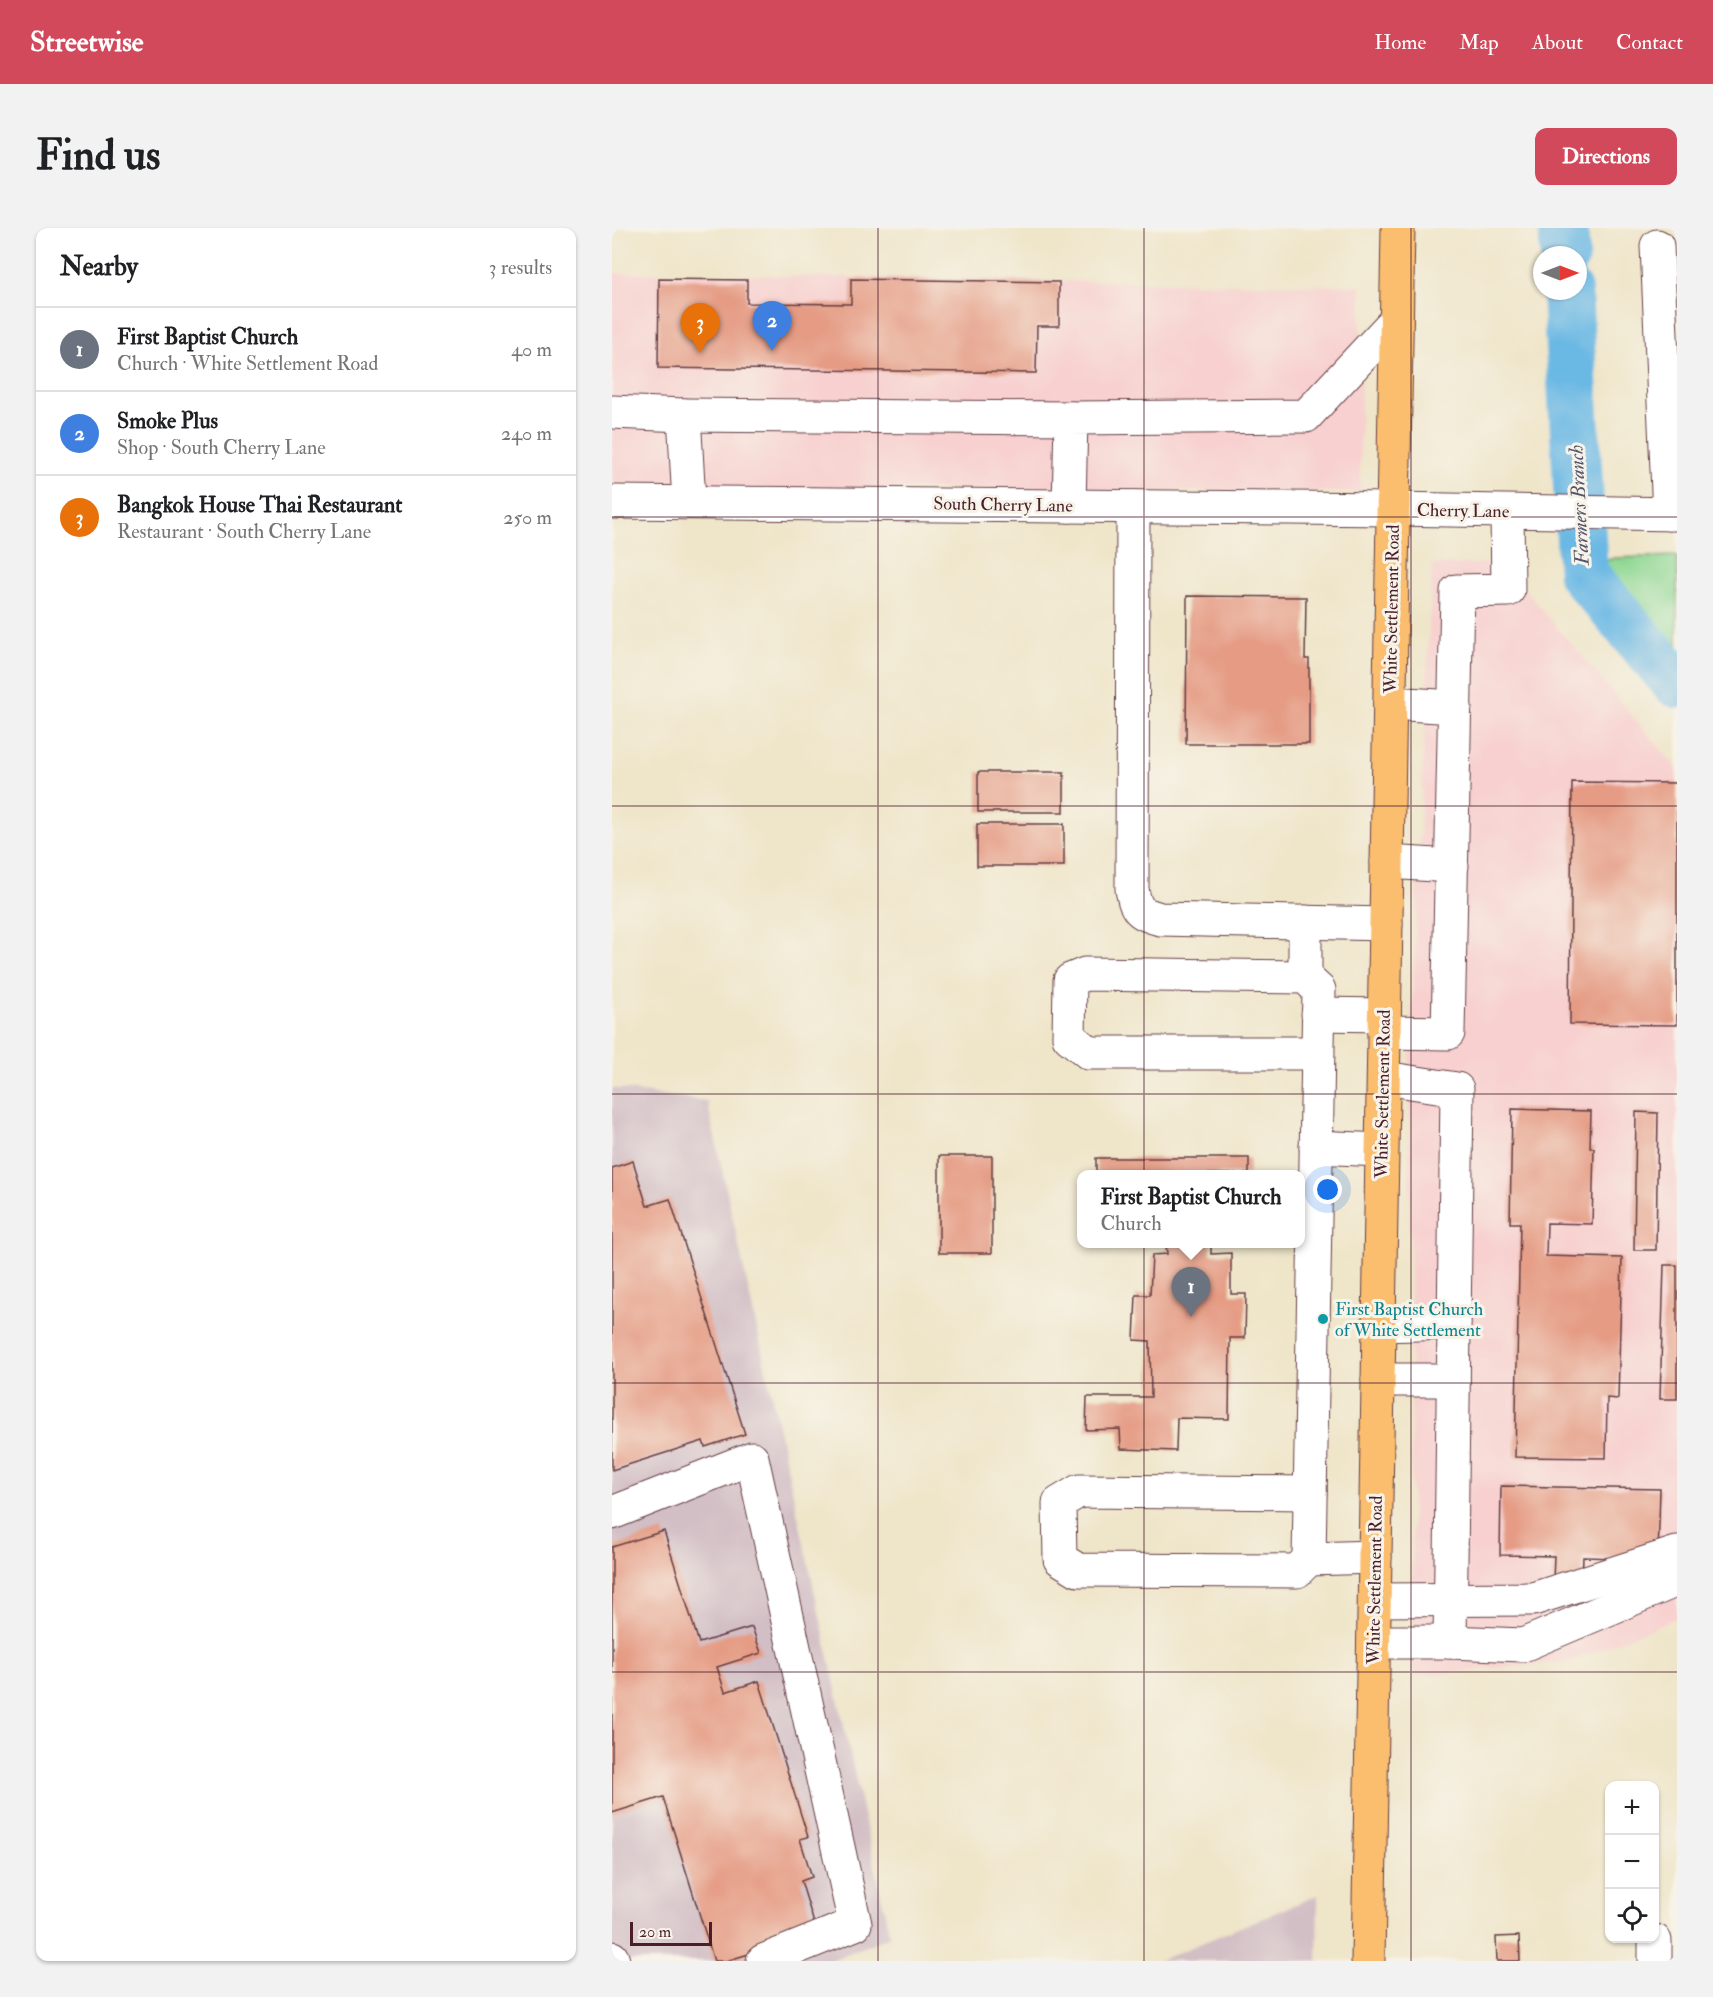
<!DOCTYPE html>
<html lang="en">
<head>
<meta charset="utf-8">
<style>
  body { margin:0; font-family:"IM FELL Double Pica",serif; background:#f2f2f2; color:#202124 }
  .controls { position:absolute; right:18px; bottom:18px; display:grid; overflow:hidden; border-radius:12px; box-shadow:0 2px 4px #0004 }
  .controls button { width:54px; height:54px; display:grid; place-items:center; padding:0; border:0; border-bottom:2px solid #e0e0e0; background:#fff; color:#202124; font:30px sans-serif }
  .compass { position:absolute; left:921px; top:18px; width:54px; height:54px; border-radius:50%; background:#fff; box-shadow:0 2px 4px #0004; rotate:90deg }
  .scale { position:absolute; left:18px; bottom:15px; width:82px; box-sizing:border-box; padding-left:6px; border:3px solid #4a1f2b; border-top:0; font-size:16px; line-height:21px; white-space:nowrap; color:#4a1f2b; -webkit-text-stroke:4px #f7f3e8; paint-order:stroke }
  .you { position:absolute; left:716px; top:962px; width:21px; height:21px; margin:-15px; border:4px solid #fff; border-radius:50%; background:#1a73e8; box-shadow:0 0 0 9px #1a73e833 }
  .badge { display:grid; place-items:center; width:39px; height:39px; border-radius:50%; background:#d1495b; color:#fff; font-size:20px; font-weight:700 }
  .pin { position:absolute; translate:-50% -50px; filter:drop-shadow(0 2px 3px #0008) }
  .pin::after { content:''; position:absolute; top:32px; width:21px; height:18px; background:inherit; clip-path:polygon(0 0,100% 0,50% 100%) }
  .popup { position:absolute; left:465px; top:942px; width:228px; height:78px; box-sizing:border-box; display:grid; place-content:center; border-radius:12px; background:#fff; filter:drop-shadow(0 2px 4px #0005); font-size:20px; white-space:nowrap; color:#757577 }
  .popup b { font-size:22px; color:#202124 }
  .popup::after { content:''; position:absolute; left:50%; top:100%; margin-left:-12px; border:12px solid transparent; border-top-color:#fff }
  .list { margin:0; padding:0; list-style:none }
  h2 { display:flex; justify-content:space-between; align-items:center; height:78px; margin:0; padding:0 24px; font-size:26px }
  h2 small { font-size:20px; font-weight:400; color:#757577 }
  .list li { display:grid; grid-template-columns:39px 1fr auto; gap:18px; align-items:center; box-sizing:border-box; height:84px; padding:0 24px; border-top:2px solid #e0e0e0 }
  .list b { display:block; font-size:22px; white-space:nowrap }
  .list p { margin:0; font-size:20px; white-space:nowrap; color:#757577 }
  .list em { font-size:20px; font-style:normal; color:#757577 }
  .icon { flex:none; width:33px; height:33px; fill:none; stroke:currentColor; stroke-width:2; stroke-linecap:round; stroke-linejoin:round }
  .map { position:relative; flex:none; width:1065px; height:1733px; overflow:hidden; border-radius:12px }
  header { display:flex; align-items:center; gap:36px; box-sizing:border-box; height:84px; padding:0 30px; background:#d1495b; color:#fff }
  header strong { font-size:28px }
  nav { display:flex; gap:33px; margin-inline-start:auto; font-size:21px }
  .intro { display:flex; align-items:center; justify-content:space-between; box-sizing:border-box; height:144px; padding:0 36px }
  h1 { margin:0; font-size:42px }
  .button { padding:15px 27px; border-radius:12px; background:#d1495b; color:#fff; font-size:21px; font-weight:700 }
  main { display:flex; gap:36px; padding:0 36px }
  aside { flex:1; background:#fff; border-radius:12px; box-shadow:0 2px 4px #0004 }
  .map>svg:first-child { display:block }
</style>
</head>
<body>
<header>
<strong>Streetwise</strong>
<nav><a>Home</a><a>Map</a><a>About</a><a>Contact</a></nav>
</header>
<div class="intro"><h1>Find us</h1><a class="button">Directions</a></div>
<main>
<aside>
<h2>Nearby<small>3 results</small></h2>
<ul class="list">
<li><span class="badge" style="background:#6b7280">1</span><div><b>First Baptist Church</b><p>Church · White Settlement Road</p></div><em>40 m</em></li>
<li><span class="badge" style="background:#3f7fe0">2</span><div><b>Smoke Plus</b><p>Shop · South Cherry Lane</p></div><em>240 m</em></li>
<li><span class="badge" style="background:#e8710a">3</span><div><b>Bangkok House Thai Restaurant</b><p>Restaurant · South Cherry Lane</p></div><em>250 m</em></li>
</ul>
</aside>
<div class="map">
<svg width="1065" height="1733" viewBox="0 0 1065 1733">
  <rect width="100%" height="100%" fill="#f7f3e8"/>
  <filter id="ink" filterUnits="userSpaceOnUse"><feTurbulence type="fractalNoise" baseFrequency=".0167" numOctaves="2"/><feDisplacementMap in="SourceGraphic" scale="12" xChannelSelector="R" yChannelSelector="G"/><feConvolveMatrix kernelMatrix="1 2 1 2 8 2 1 2 1" color-interpolation-filters="sRGB"/></filter>
  <filter id="wash" filterUnits="userSpaceOnUse"><feTurbulence type="fractalNoise" baseFrequency=".008" numOctaves="4" result="noise"/><feDisplacementMap in="SourceGraphic" scale="24" xChannelSelector="R" yChannelSelector="G"/><feGaussianBlur stdDeviation="1.35" result="paint"/><feColorMatrix in="noise" values="0 0 0 0 0 0 0 0 0 0 0 0 0 0 0 0 0 1.4 0 .05"/><feComposite in="paint" operator="in"/></filter>
  <g filter="url(#wash)">
    <rect width="100%" height="100%" fill="#efe5c9"/>
    <g fill="#f7d0cf">
      <path d="M0,45L749,58L748,264L0,259Z"/>
      <path d="M890,335L1065,540V1390L959,1433L801,1448L797,844L820,337Z"/>
    </g>
    <g fill="#d2bec5">
      <path d="M0,860L95,873L278,1708L217,1733H0Z"/>
      <path d="M706,1667L705,1733H546Z"/>
    </g>
    <path fill="#8dd792" stroke="#6c7b5e" stroke-width="1.5" d="M1065,328V426L1031,389L988,335L1002,330Z"/>
    <g fill="none" stroke-linecap="round" stroke-linejoin="round">
      <g stroke="#6ab8e4" stroke-width="50">
        <path d="M951,0L953,27"/>
        <path d="M955,63L971,346L1065,455"/>
      </g>
    </g>
    <g id="blocks">
      <g fill="#e59b84">
        <path d="M47,51L135,52V75L239,76V51L447,54V98H425L424,145L46,140Z"/>
        <path d="M575,368L694,369L693,431H697V516H574Z"/>
        <rect x="366" y="544" width="86" height="40"/>
        <path d="M960,554L1065,555V797L958,796Z"/>
        <rect x="365" y="596" width="87" height="42"/>
        <path d="M900,881L979,883L978,920H982L980,996L935,995L934,1028L1010,1030L1006,1171L995,1170L994,1230L903,1229L908,995H898Z"/>
        <path d="M1024,884L1046,885L1044,1022H1022Z"/>
        <rect x="327" y="928" width="53" height="97"/>
        <rect x="484" y="930" width="153" height="16"/>
        <path d="M21,933L35,978L58,971L133,1206L93,1219L91,1213L0,1242V940Z"/>
        <path d="M554,1016H599V1026L619,1025V1066H634L633,1110H618L617,1191L565,1190L564,1223L509,1221L508,1201L474,1202L475,1169H539L538,1113L522,1112L524,1067H538L540,1027L555,1026Z"/>
        <path d="M1052,1037H1065V1171H1048Z"/>
        <path d="M889,1258L1048,1261L1046,1331L971,1329L970,1354L941,1353L942,1328L888,1327Z"/>
        <path d="M52,1303L87,1415L140,1399L149,1425L105,1439L113,1464L147,1453L196,1609L188,1611L200,1649L189,1653L205,1705L114,1733H102L51,1569L0,1585V1319Z"/>
        <path d="M907,1708L908,1733H885L884,1709Z"/>
      </g>
    </g>
  </g>
  <g filter="url(#ink)">
    <use href="#blocks" fill-opacity="0" stroke="#633d43" stroke-width="1.5"/>
    <g fill="none" stroke-linecap="round" stroke-linejoin="round">
      <defs>
        <g id="minor">
          <path d="M1045,18L1057,286"/>
          <path d="M0,184L72,187"/>
          <path d="M0,274L781,281L1065,286"/>
          <path d="M77,274L72,187L459,190"/>
          <path d="M457,278L459,190L694,188L784,92"/>
          <path d="M521,279L520,661C524,683 527,685 548,691L774,696"/>
          <path d="M778,475L843,479"/>
          <path d="M775,634L840,638"/>
          <path d="M693,749V694"/>
          <path d="M706,786L772,787"/>
          <path d="M772,804L836,805L845,363L896,362L895,284"/>
          <path d="M706,825H477L457,809L458,752L473,746L693,749L707,762C703,952 701,1141 697,1331L763,1329"/>
          <path d="M772,850L845,861L838,1414"/>
          <path d="M704,919L769,922"/>
          <path d="M767,1097L842,1095"/>
          <path d="M766,1152H841"/>
          <path d="M0,1285L140,1230L243,1696L151,1733"/>
          <path d="M697,1331L685,1343L466,1342L448,1331L447,1275L467,1263L698,1265"/>
          <path d="M763,1372L921,1371L1065,1325"/>
          <path d="M762,1414H838L911,1417L1065,1352"/>
          <path d="M0,1730L1,1733"/>
          <path d="M1043,1733V1713"/>
        </g>
        <path id="major" d="M756,1733L786,0"/>
      </defs>
      <use href="#minor" stroke="#633d43" stroke-width="35"/>
      <use href="#major" stroke="#633d43" stroke-width="35"/>
      <use href="#minor" stroke="#fff" stroke-width="33"/>
      <use href="#major" stroke="#fabe6e" stroke-width="33"/>
    </g>
  </g>
  <path fill="none" stroke="#4a1f2b" stroke-width="1.5" stroke-opacity="0.55" d="M266,0V1733M532,0V1733M799,0V1733M0,289H1065M0,578H1065M0,866H1065M0,1155H1065M0,1444H1065"/>
  <circle fill="#0f9aa8" stroke="#f7f3e8" stroke-width="2" cx="711" cy="1091" r="6"/>
  <g text-anchor="middle" dominant-baseline="central" stroke-width="6" stroke-linejoin="round" paint-order="stroke">
    <g font-size="18" fill="#4a1f2b" stroke="#f7f3e8">
      <text transform="translate(391 277) rotate(1)">South Cherry Lane</text>
      <text transform="translate(851 283) rotate(1)">Cherry Lane</text>
      <text transform="translate(780 381) rotate(-89)">White Settlement Road</text>
      <text transform="translate(771 866) rotate(-89)">White Settlement Road</text>
      <text transform="translate(763 1352) rotate(-89)">White Settlement Road</text>
    </g>
    <g font-size="18" fill="#0d838f" stroke="#f7f3e8" text-anchor="start">
      <text x="723" y="1081">First Baptist Church<tspan x="723" dy="21">of White Settlement</tspan></text>
    </g>
    <g font-size="20" font-style="italic" fill="#55556c" stroke="#f7f3e8">
      <text transform="translate(967 277) rotate(-93)">Farmers Branch</text>
    </g>
  </g>
</svg>
<div class="controls">
<button>+</button>
<button>−</button>
<button><svg class="icon" aria-label="locate" viewBox="0 0 24 24"><circle cx="12" cy="12" r="6"/><path d="M12 2v4M12 18v4M2 12h4M18 12h4"/></svg></button>
</div>
<svg class="compass" viewBox="-18 -18 36 36"><path d="M0-13l5 13h-10z" fill="#e53935"/><path d="M0 13l5-13h-10z" fill="#757577"/></svg>
<div class="scale">20 m</div>
<div class="you"></div>
<div class="pin badge" style="left:579px;top:1089px;background:#6b7280">1</div>
<div class="popup"><b>First Baptist Church</b>Church</div>
<div class="pin badge" style="left:160px;top:123px;background:#3f7fe0">2</div>
<div class="pin badge" style="left:88px;top:125px;background:#e8710a">3</div>
</div>
</main>
</body>
</html>
